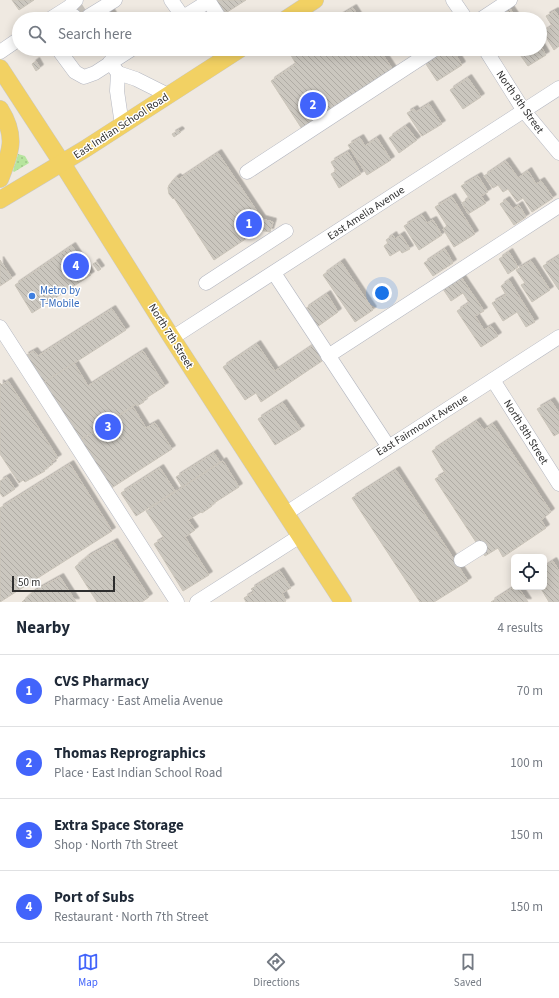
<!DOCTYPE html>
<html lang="en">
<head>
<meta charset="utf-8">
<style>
  body { margin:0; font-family:"Source Sans 3",sans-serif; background:#f6f6f7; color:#1f2937 }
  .controls { position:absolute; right:12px; bottom:12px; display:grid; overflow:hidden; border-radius:6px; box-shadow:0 2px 10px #0003 }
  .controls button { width:36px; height:36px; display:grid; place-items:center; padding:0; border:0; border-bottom:1px solid #e0e1e3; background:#fff; color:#1f2937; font:20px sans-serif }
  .scale { position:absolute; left:12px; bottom:10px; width:103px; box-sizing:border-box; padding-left:4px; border:2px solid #2e2e2e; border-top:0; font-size:11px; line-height:14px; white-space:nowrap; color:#2e2e2e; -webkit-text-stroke:3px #fff; paint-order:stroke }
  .you { position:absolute; left:382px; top:293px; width:14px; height:14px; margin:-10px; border:3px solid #fff; border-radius:50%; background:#1a73e8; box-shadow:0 0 0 6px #1a73e833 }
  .badge { display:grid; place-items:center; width:26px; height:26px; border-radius:50%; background:#4264fb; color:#fff; font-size:13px; font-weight:700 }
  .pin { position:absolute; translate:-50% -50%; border:2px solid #fff; box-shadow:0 1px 4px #0006 }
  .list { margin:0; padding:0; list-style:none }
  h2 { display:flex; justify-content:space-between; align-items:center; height:52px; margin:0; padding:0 16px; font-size:17px }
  h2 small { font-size:13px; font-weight:400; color:#747a83 }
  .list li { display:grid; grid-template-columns:26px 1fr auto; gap:12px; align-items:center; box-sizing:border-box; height:72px; padding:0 16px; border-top:1px solid #e0e1e3 }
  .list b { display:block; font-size:15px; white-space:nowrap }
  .list p { margin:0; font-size:13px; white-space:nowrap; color:#747a83 }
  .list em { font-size:13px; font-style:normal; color:#747a83 }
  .icon { flex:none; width:22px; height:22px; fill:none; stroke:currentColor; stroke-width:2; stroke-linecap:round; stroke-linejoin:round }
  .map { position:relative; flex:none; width:559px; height:602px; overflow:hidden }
  .search { position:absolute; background:#fff; box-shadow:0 2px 10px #0003; left:12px; right:12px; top:12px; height:44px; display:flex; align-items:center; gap:10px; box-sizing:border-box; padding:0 14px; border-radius:22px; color:#747a83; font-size:15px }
  .sheet { height:340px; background:#fff }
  nav { display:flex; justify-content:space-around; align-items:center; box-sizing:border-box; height:56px; border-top:1px solid #e0e1e3; background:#fff; font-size:11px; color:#747a83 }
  nav a { display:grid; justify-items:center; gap:2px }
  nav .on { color:#4264fb }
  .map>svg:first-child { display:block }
</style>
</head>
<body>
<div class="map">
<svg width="559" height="602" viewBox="0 0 559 602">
  <defs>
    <pattern id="grass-dots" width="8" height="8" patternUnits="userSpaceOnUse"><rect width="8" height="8" fill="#b6e59e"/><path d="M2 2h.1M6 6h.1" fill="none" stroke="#9dc588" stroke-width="1.8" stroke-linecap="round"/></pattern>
    <pattern id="building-back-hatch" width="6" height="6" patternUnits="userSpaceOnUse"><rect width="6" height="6" fill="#cbc7bf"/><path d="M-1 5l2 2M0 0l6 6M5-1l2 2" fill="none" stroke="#afaba4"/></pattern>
    <filter id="shadow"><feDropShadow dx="3.5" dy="-3.5" stdDeviation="0" flood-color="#0004"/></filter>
  </defs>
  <rect width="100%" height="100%" fill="#efe9e1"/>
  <path fill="url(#grass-dots)" d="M18,154L25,156L29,163L14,172L13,171Z"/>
  <g fill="url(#building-back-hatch)" stroke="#cbc5ba" filter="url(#shadow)">
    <path d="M12,0H34L19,10Z"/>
    <path d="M215,0H246L224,14Z"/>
    <path d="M509,7L517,19H489Z"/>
    <path d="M353,8L360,19H335Z"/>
    <path d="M109,9L115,19H94Z"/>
    <path d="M555,11L559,17V46L554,50L543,32L552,26L546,16Z"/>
    <path d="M540,45L546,55L528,66L516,49H540Z"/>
    <path d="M77,49H89L80,54Z"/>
    <path d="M289,49H379L393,70L302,129L271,81L296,64L288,50Z"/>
    <path d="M444,49H452L462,65L437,81L424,61Z"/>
    <path d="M36,61L40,68L36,71L32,64Z"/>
    <path d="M468,78L481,97L463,109L450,90Z"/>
    <path d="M429,104L442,124L422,136L407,113L414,109L416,112Z"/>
    <path d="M406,126L417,140L399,153L389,138Z"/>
    <path d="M179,130L181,132L174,137L172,134Z"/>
    <path d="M360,138L365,146L377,138L391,160L367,175L348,145Z"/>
    <path d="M348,152L361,174L339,188L331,174L336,171L331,162Z"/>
    <path d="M218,153L262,219L273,222L270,232L259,230L214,260L174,198L173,199L169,194L168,188L169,185L173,180L177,177L179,179Z"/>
    <path d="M506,161L518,178L528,171L536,184L541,181L553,198L532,212L523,198L517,202L508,189L503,192L498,185L493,188L484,176Z"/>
    <path d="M478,176L488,192L481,196L486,203L468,214L462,203L469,198L461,186Z"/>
    <path d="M452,197L475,234L454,247L443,229L447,226L435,207Z"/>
    <path d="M506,200L513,209L519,205L526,217L514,225L500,204Z"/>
    <path d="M422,215L427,223L433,220L442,235L419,250L404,226Z"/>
    <path d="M393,235L395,239L401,235L410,249L402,253L400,250L390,256L384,246L388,243L386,240Z"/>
    <path d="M72,246L91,275L32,313L15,285Z"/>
    <path d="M445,249L453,263L433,276L424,263Z"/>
    <path d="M509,252L518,267L508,274L499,259Z"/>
    <path d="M559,256V290L543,266Z"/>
    <path d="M0,260L12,278L0,286Z"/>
    <path d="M531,261L550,290L532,302L521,285L525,283L516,270Z"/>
    <path d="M96,262L101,269L98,271L93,264Z"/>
    <path d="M341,262L373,310L355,322L323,275Z"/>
    <path d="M461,277L484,311L475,316L484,330L491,326L498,336L481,347L457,311L469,303L463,293L451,301L443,289Z"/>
    <path d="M509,280L535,322L526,327L517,312L503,321L492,303L506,295L501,286Z"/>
    <path d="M327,294L338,312L317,327L305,309Z"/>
    <path d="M112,309L126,330L43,383L25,356L34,351L38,356Z"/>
    <path d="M257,344L275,371L315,344L325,359L261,402L256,393L245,400L223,367Z"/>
    <path d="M143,351L165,386L143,400L144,402L137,406L136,404L79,441L43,383L74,363L88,386Z"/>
    <path d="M8,381L58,458L51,462L53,464L44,470L45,471L25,482L23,480L19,483L0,454V383L2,385Z"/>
    <path d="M551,401L559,413V433L554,436L537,409Z"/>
    <path d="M283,403L301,429L275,445L258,419Z"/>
    <path d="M133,407L146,428L155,423L172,449L110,489L79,441Z"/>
    <path d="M477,421L484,430L493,424L551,512L541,520L546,528L503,557L498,548L485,556L435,479L445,473L432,451Z"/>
    <path d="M214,453L220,462L182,487L176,477Z"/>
    <path d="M223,461L239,487L211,505L212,506L202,513L201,512L188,520L195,530L185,537L209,575L183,591L154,544L164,538L146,511Z"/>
    <path d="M70,464L112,531L0,602V508Z"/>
    <path d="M160,468L175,491L136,516L121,493Z"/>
    <path d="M396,470L468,581L434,602H420L352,498Z"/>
    <path d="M7,477L15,489L3,497L0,493V481Z"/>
    <path d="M114,542L149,597L142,602H97L75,567L87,557Z"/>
    <path d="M553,561L559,571V602H549L540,587H544V567Z"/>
    <path d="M280,571L291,588L282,593L286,601L284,602H246L244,598L254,592L251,589Z"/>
    <path d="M60,577L76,602H22L33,592Z"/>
    <path d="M514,587H518L528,602H491Z"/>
  </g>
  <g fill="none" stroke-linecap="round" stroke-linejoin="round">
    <path stroke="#c8c4bd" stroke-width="14" stroke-dasharray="14 7" stroke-linecap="butt" d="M74,16L85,9"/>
    <defs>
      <g id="minor">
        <path d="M171,0L183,17"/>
        <path d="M208,0L220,19"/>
        <path d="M453,0L466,19"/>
        <path d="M89,16L115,0"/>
        <path d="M50,19L69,7L76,0"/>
        <path d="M70,19L74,16"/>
        <path d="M180,19L209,1"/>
        <path d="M481,19L510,0"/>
        <path d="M58,49L75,72L84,77L95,73L132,49"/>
        <path d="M485,49L524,111L559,153"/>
        <path d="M0,52L19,39"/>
        <path d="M110,62L118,73L117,91L122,125"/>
        <path d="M118,73L136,79L168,95"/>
        <path d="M247,172L435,49"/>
        <path d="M274,273L388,446"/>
        <path d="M206,283L286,231"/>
        <path d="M0,327L177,602"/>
        <path d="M172,338L559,88"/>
        <path d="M328,356L559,206"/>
        <path d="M493,380L559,484"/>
        <path d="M285,514L559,337"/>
        <path d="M461,560L480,548"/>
        <path d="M197,602L300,536"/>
      </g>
      <g id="major">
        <path d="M286,19L315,0"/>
        <path d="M0,68L62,163L172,338L343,602"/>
        <path d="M0,109C17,136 11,152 0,179"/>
        <path d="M0,200L85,149L240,49"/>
      </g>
    </defs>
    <use href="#minor" stroke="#b4b7c1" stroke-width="15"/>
    <use href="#major" stroke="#c9c9c9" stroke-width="18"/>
    <use href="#minor" stroke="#fff" stroke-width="14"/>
    <use href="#major" stroke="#f2d163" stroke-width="17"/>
  </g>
  <circle fill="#3f7fe0" stroke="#fff" stroke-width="1.5" cx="32" cy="296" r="4"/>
  <g text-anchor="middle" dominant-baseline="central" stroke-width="3" stroke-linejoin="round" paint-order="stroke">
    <g font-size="11" fill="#2e2e2e" stroke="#fff">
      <text transform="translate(520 102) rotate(55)">North 9th Street</text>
      <text transform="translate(121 126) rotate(-33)">East Indian School Road</text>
      <text transform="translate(366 213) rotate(-33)">East Amelia Avenue</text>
      <text transform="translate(171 336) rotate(58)">North 7th Street</text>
      <text transform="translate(422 425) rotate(-32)">East Fairmount Avenue</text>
      <text transform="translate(526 432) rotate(58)">North 8th Street</text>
    </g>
    <g font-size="11" fill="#366cbe" stroke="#fff" text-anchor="start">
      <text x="40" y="290">Metro by<tspan x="40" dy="13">T-Mobile</tspan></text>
    </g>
  </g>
</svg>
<div class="controls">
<button><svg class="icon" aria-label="locate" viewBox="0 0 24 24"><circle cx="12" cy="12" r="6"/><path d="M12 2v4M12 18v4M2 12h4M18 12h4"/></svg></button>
</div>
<div class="scale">50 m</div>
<div class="you"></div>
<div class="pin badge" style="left:249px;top:224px">1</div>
<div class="pin badge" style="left:313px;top:105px">2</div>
<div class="pin badge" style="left:108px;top:427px">3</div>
<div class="pin badge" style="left:76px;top:266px">4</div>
<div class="search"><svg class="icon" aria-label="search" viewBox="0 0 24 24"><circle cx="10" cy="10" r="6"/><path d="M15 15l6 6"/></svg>Search here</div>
</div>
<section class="sheet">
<h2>Nearby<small>4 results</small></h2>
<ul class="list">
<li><span class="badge">1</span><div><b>CVS Pharmacy</b><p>Pharmacy · East Amelia Avenue</p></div><em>70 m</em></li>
<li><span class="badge">2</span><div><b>Thomas Reprographics</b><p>Place · East Indian School Road</p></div><em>100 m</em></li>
<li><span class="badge">3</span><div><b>Extra Space Storage</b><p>Shop · North 7th Street</p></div><em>150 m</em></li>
<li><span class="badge">4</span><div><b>Port of Subs</b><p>Restaurant · North 7th Street</p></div><em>150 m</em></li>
</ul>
</section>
<nav>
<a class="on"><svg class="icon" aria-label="map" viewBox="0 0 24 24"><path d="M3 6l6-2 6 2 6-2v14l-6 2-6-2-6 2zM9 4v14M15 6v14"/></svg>Map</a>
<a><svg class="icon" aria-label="directions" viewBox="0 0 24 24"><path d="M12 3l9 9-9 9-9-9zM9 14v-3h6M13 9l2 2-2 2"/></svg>Directions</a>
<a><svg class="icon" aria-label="saved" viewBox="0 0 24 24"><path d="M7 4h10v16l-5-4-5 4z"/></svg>Saved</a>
</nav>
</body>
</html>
